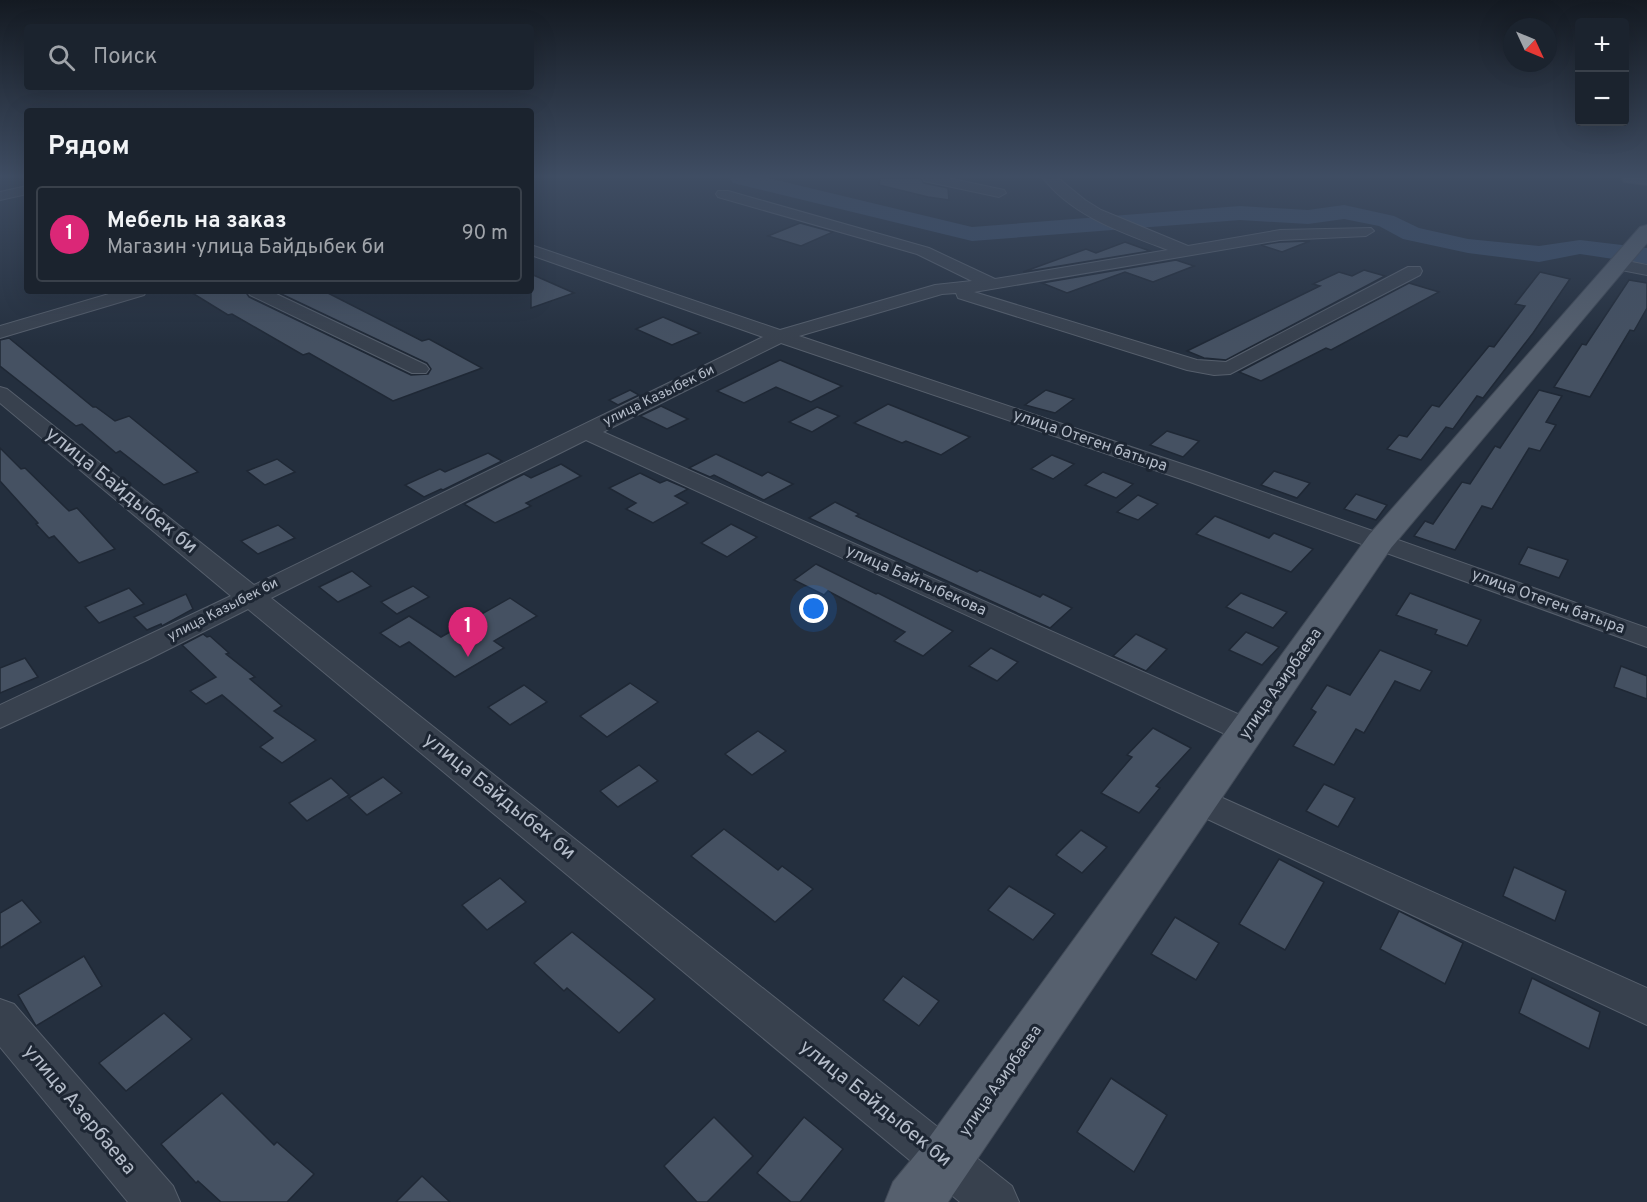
<!DOCTYPE html>
<html lang="ru">
<head>
<meta charset="utf-8">
<style>
  body { margin:0; font-family:Overpass,sans-serif; background:#242b36; color:#f1f3f6 }
  .controls { position:absolute; right:18px; top:18px; display:grid; overflow:hidden; border-radius:6px; box-shadow:0 6px 24px #0002 }
  .controls button { width:54px; height:54px; display:grid; place-items:center; padding:0; border:0; border-bottom:2px solid #39404a; background:#1b232e; color:#f1f3f6; font:30px sans-serif }
  .compass { position:absolute; left:1503px; top:18px; width:54px; height:54px; border-radius:50%; background:#1b232e; box-shadow:0 6px 24px #0002; rotate:134deg }
  .you { position:absolute; left:814px; top:609px; width:21px; height:21px; margin:-15px; border:4px solid #fff; border-radius:50%; background:#1a73e8; box-shadow:0 0 0 9px #1a73e833 }
  .badge { display:grid; place-items:center; width:39px; height:39px; border-radius:50%; background:#db2777; color:#fff; font-size:20px; font-weight:700 }
  .pin { position:absolute; translate:-50% -50px; filter:drop-shadow(0 2px 3px #0008) }
  .pin::after { content:''; position:absolute; top:32px; width:21px; height:18px; background:inherit; clip-path:polygon(0 0,100% 0,50% 100%) }
  .list { margin:0; padding:0; list-style:none }
  h2 { display:flex; justify-content:space-between; align-items:center; height:78px; margin:0; padding:0 24px; font-size:26px }
  h2 small { font-size:20px; font-weight:400; color:#a0a4aa }
  .list li { display:grid; grid-template-columns:39px 1fr auto; gap:18px; align-items:center; box-sizing:border-box; height:96px; margin:0 12px 12px; padding:0 12px; border:2px solid #39404a; border-radius:6px }
  .list b { display:block; font-size:22px; white-space:nowrap }
  .list p { margin:0; font-size:20px; white-space:nowrap; color:#a0a4aa }
  .list em { font-size:20px; font-style:normal; color:#a0a4aa }
  .icon { flex:none; width:33px; height:33px; fill:none; stroke:currentColor; stroke-width:2; stroke-linecap:round; stroke-linejoin:round }
  .map { position:relative; flex:none; width:1647px; height:1202px; overflow:hidden }
  .search { position:absolute; background:#1b232e; box-shadow:0 6px 24px #0002; left:24px; top:24px; width:510px; height:66px; display:flex; align-items:center; gap:15px; box-sizing:border-box; padding:0 21px; border-radius:6px; color:#a0a4aa; font-size:22px }
  .panel { position:absolute; background:#1b232e; box-shadow:0 6px 24px #0002; left:24px; top:108px; width:510px; height:186px; border-radius:6px }
  .map>svg:first-child { display:block }
</style>
</head>
<body>
<div class="map">
<svg width="1647" height="1202" viewBox="0 0 1647 1202">
  <rect width="100%" height="100%" fill="#242f3e"/>
  <g fill="none" stroke-linecap="round" stroke-linejoin="round">
    <path fill="#394c67" fill-rule="evenodd" d="M730,178H768L972,227L1240,206L1308,210L1344,205L1394,216L1419,228L1468,239L1539,246L1580,240L1647,248V264L1580,254L1539,262L1468,253L1403,239L1379,226L1344,219L1308,224L1240,220L972,241L733,183Z"/>
  </g>
  <g fill="#455162" stroke="#1f2835" stroke-width="1.5">
    <path d="M880,178H920L924,183L948,188L949,200L928,197L879,185Z"/>
    <path d="M800,223L833,232L801,246L768,236Z"/>
    <path d="M1310,241L1282,252L1261,245L1280,242Z"/>
    <path d="M1125,242L1150,251L1023,272L1086,249L1096,253Z"/>
    <path d="M1176,260L1194,266L1153,282L1125,272L1067,293L1042,283Z"/>
    <path d="M1364,270L1385,276L1226,360L1204,358L1187,351L1320,286L1313,284L1339,272L1352,276Z"/>
    <path d="M1540,272L1570,279L1533,333L1483,398L1477,396L1453,429L1446,427L1421,460L1387,449L1399,435L1407,437L1432,405L1439,407L1489,346L1494,347L1525,306L1515,304Z"/>
    <path d="M531,274L574,293L531,308Z"/>
    <path d="M1629,280L1647,283V308L1634,331L1630,330L1590,397L1554,387L1582,344L1586,345Z"/>
    <path d="M1409,283L1439,292L1331,350L1326,348L1261,381L1239,372Z"/>
    <path d="M189,291H245L249,297L411,375L428,374L431,369L427,363L275,291H324L422,341L429,339L482,368L393,401L309,353L303,355L232,314L228,315Z"/>
    <path d="M663,317L700,333L672,345L636,329Z"/>
    <path d="M9,338L93,407H96L115,421L129,416L198,472L164,485L120,451L116,453L82,424L76,426L0,366V340Z"/>
    <path d="M780,360L842,386L811,402L776,387L744,403L717,391Z"/>
    <path d="M630,390L639,395L618,405L609,400Z"/>
    <path d="M1046,390L1074,399L1055,413L1025,405Z"/>
    <path d="M1539,390L1562,396L1546,422L1556,425L1540,451L1529,448L1492,509L1482,506L1455,550L1414,536L1425,521L1433,524L1462,482L1470,484L1495,446L1500,448Z"/>
    <path d="M888,404L970,437L941,455L906,441L902,443L854,423Z"/>
    <path d="M661,406L688,419L667,429L640,416Z"/>
    <path d="M817,407L839,416L812,432L789,422Z"/>
    <path d="M1167,431L1199,441L1183,457L1150,445Z"/>
    <path d="M0,448L21,469L25,468L69,511L77,508L115,549L79,563L54,536L49,538L36,524L38,523L0,481Z"/>
    <path d="M488,453L502,461L443,490L441,489L424,497L405,485L440,469L445,472Z"/>
    <path d="M716,454L762,476L768,472L793,484L764,500L714,475L710,477L689,468Z"/>
    <path d="M1052,455L1074,464L1053,479L1031,469Z"/>
    <path d="M277,459L295,472L265,485L247,471Z"/>
    <path d="M561,464L581,476L526,503L531,506L495,523L464,504L524,474L531,478Z"/>
    <path d="M1274,471L1310,483L1297,498L1261,485Z"/>
    <path d="M1103,472L1133,484L1116,498L1085,485Z"/>
    <path d="M640,473L660,483L667,480L688,489L675,496L688,503L653,523L626,509L636,503L609,488Z"/>
    <path d="M1356,494L1387,505L1376,520L1344,509Z"/>
    <path d="M1138,495L1158,504L1138,520L1117,512Z"/>
    <path d="M835,502L859,514L856,516L977,572L980,570L1040,597L1043,594L1072,608L1050,628L809,518Z"/>
    <path d="M1215,516L1269,538L1274,533L1313,549L1291,572L1196,534Z"/>
    <path d="M731,524L757,537L727,557L701,543Z"/>
    <path d="M278,525L295,538L258,554L241,541Z"/>
    <path d="M1528,547L1568,560L1559,578L1519,564Z"/>
    <path d="M816,564L876,594L878,593L953,631L923,656L894,641L905,632L828,591L824,595L794,580Z"/>
    <path d="M352,571L371,586L338,602L319,587Z"/>
    <path d="M413,586L429,597L397,614L381,602Z"/>
    <path d="M129,588L144,604L99,623L85,607Z"/>
    <path d="M1241,593L1287,612L1273,628L1226,607Z"/>
    <path d="M1410,593L1481,620L1467,646L1435,634L1437,630L1396,615Z"/>
    <path d="M186,594L193,609L162,626L161,624L147,630L134,617Z"/>
    <path d="M510,598L537,616L494,641L504,648L455,677L409,642L400,647L380,633L409,616L441,637Z"/>
    <path d="M1246,632L1279,647L1262,665L1229,650Z"/>
    <path d="M203,634L207,637L210,636L229,653L226,654L255,677L250,679L282,706L274,711L316,740L282,763L260,747L273,738L222,695L206,704L190,691L216,677L182,645Z"/>
    <path d="M1136,634L1167,649L1146,671L1113,656Z"/>
    <path d="M991,648L1018,662L997,681L969,666Z"/>
    <path d="M1380,650L1432,671L1420,691L1395,681L1364,733L1356,729L1334,765L1293,746L1316,712L1311,709L1327,685L1350,695Z"/>
    <path d="M25,658L38,677L0,693V668Z"/>
    <path d="M1621,666L1647,676V699L1614,687Z"/>
    <path d="M630,683L658,702L607,737L580,716Z"/>
    <path d="M524,685L547,702L510,725L488,707Z"/>
    <path d="M1153,728L1191,748L1156,786L1160,788L1139,813L1101,793L1132,757L1127,755Z"/>
    <path d="M758,731L786,751L752,775L725,754Z"/>
    <path d="M639,765L658,781L618,807L600,791Z"/>
    <path d="M383,777L402,793L367,815L349,798Z"/>
    <path d="M331,778L349,795L307,821L289,803Z"/>
    <path d="M1324,784L1355,798L1338,827L1306,811Z"/>
    <path d="M724,829L778,870L782,866L813,889L775,922L691,856Z"/>
    <path d="M1081,830L1107,847L1082,873L1056,855Z"/>
    <path d="M1279,859L1324,882L1285,950L1239,924Z"/>
    <path d="M1514,867L1566,891L1555,921L1503,896Z"/>
    <path d="M500,878L526,902L487,930L462,905Z"/>
    <path d="M1009,886L1055,914L1033,940L988,910Z"/>
    <path d="M22,900L41,922L0,948V913Z"/>
    <path d="M1399,911L1463,943L1445,984L1380,949Z"/>
    <path d="M1175,917L1219,943L1196,980L1151,954Z"/>
    <path d="M572,932L655,999L619,1033L567,988L564,991L534,963Z"/>
    <path d="M84,956L102,986L36,1026L18,995Z"/>
    <path d="M903,976L939,1001L919,1026L883,1000Z"/>
    <path d="M1532,978L1600,1012L1589,1049L1519,1013Z"/>
    <path d="M164,1013L192,1039L126,1091L99,1063Z"/>
    <path d="M1111,1078L1167,1115L1134,1172L1077,1132Z"/>
    <path d="M222,1093L274,1145L277,1142L314,1174L287,1202H221L198,1181L196,1183L161,1144Z"/>
    <path d="M714,1117L753,1156L707,1202H697L664,1166Z"/>
    <path d="M804,1117L843,1149L800,1202H791L757,1173Z"/>
    <path d="M422,1176L450,1202H396Z"/>
  </g>
  <g fill="none" stroke-linecap="round" stroke-linejoin="round">
    <defs>
      <g id="minor">
        <path d="M922,178H948L1004,190L1006,193L999,197L924,181Z"/>
        <path d="M1043,178H1058L1085,200L1101,210L1188,246L1280,230L1371,228L1374,231L1366,236L1280,240L974,292L1197,360L1226,362L1408,267H1420L1422,271L1420,275L1230,374L1214,375L1187,370L958,298L956,293L942,294L799,336L1206,472L1647,628V647L1190,482L781,343L603,432L1258,723L1263,731L1258,739L1247,742L1236,739L586,440L271,598L1012,1186L1019,1202H960L248,609L147,660L0,728V705L231,596L0,403V387L7,389L254,585L763,337L531,255V245L780,330L935,285L972,281L917,254L718,197L716,194L718,191H728L929,248L995,279L1168,250C1124,233 1073,217 1043,178Z"/>
        <path d="M27,186V194L0,200V192Z"/>
        <path d="M1617,259L1647,265V275L1611,268L1609,264L1611,260Z"/>
        <path d="M119,291H147L144,295L0,338V326Z"/>
        <path d="M247,291H270L426,365L429,369L426,373H412L250,295Z"/>
        <path d="M1198,787L1647,988V1025L1186,809L1181,800L1186,791Z"/>
        <path d="M0,999L14,1004L173,1186L180,1202H128L0,1047Z"/>
      </g>
      <g id="major">
        <path d="M1622,178H1647V185L1624,182Z"/>
        <path d="M1647,225V243L1391,548L948,1202H885L893,1182L926,1142L1369,535L1640,227Z"/>
      </g>
    </defs>
    <use href="#minor" stroke="#565f6c" stroke-width="2"/>
    <use href="#major" stroke="#414a57" stroke-width="2"/>
    <use href="#minor" fill="#38414e" fill-rule="evenodd"/>
    <use href="#major" fill="#56606e" fill-rule="evenodd"/>
  </g>
  <linearGradient id="sky" x2="0" y2="1"><stop stop-color="#141a22"/><stop offset="0.51" stop-color="#3f4d63"/><stop offset="1" stop-color="#3f4d63" stop-opacity="0"/></linearGradient>
  <rect width="1647" height="346" fill="url(#sky)"/>
  <g text-anchor="middle" dominant-baseline="central" stroke-width="6" stroke-linejoin="round" paint-order="stroke">
    <g font-size="14" fill="#b4bcc9" stroke="#1d2633">
      <text transform="translate(659 396) rotate(-26)">улица Казыбек би</text>
      <text transform="translate(223 610) rotate(-27)">улица Казыбек би</text>
    </g>
    <g font-size="16" fill="#b4bcc9" stroke="#1d2633">
      <text transform="translate(1090 441) rotate(19)">улица Отеген батыра</text>
      <text transform="translate(916 581) rotate(24)">улица Байтыбекова</text>
      <text transform="translate(1548 602) rotate(20)">улица Отеген батыра</text>
      <text transform="translate(1281 684) rotate(-55)">улица Азирбаева</text>
      <text transform="translate(1001 1081) rotate(-55)">улица Азирбаева</text>
    </g>
    <g font-size="20" fill="#b4bcc9" stroke="#1d2633">
      <text transform="translate(121 491) rotate(39)">улица Байдыбек би</text>
      <text transform="translate(499 797) rotate(39)">улица Байдыбек би</text>
      <text transform="translate(875 1104) rotate(39)">улица Байдыбек би</text>
      <text transform="translate(79 1110) rotate(50)">улица Азербаева</text>
    </g>
  </g>
</svg>
<div class="controls">
<button>+</button>
<button>−</button>
</div>
<svg class="compass" viewBox="-18 -18 36 36"><path d="M0-13l5 13h-10z" fill="#e53935"/><path d="M0 13l5-13h-10z" fill="#a0a4aa"/></svg>
<div class="you"></div>
<div class="pin badge" style="left:468px;top:657px">1</div>
<div class="search"><svg class="icon" aria-label="search" viewBox="0 0 24 24"><circle cx="10" cy="10" r="6"/><path d="M15 15l6 6"/></svg>Поиск</div>
<section class="panel">
<h2>Рядом<small></small></h2>
<ul class="list">
<li><span class="badge">1</span><div><b>Мебель на заказ</b><p>Магазин · улица Байдыбек би</p></div><em>90 m</em></li>
</ul>
</section>
</div>
</body>
</html>
